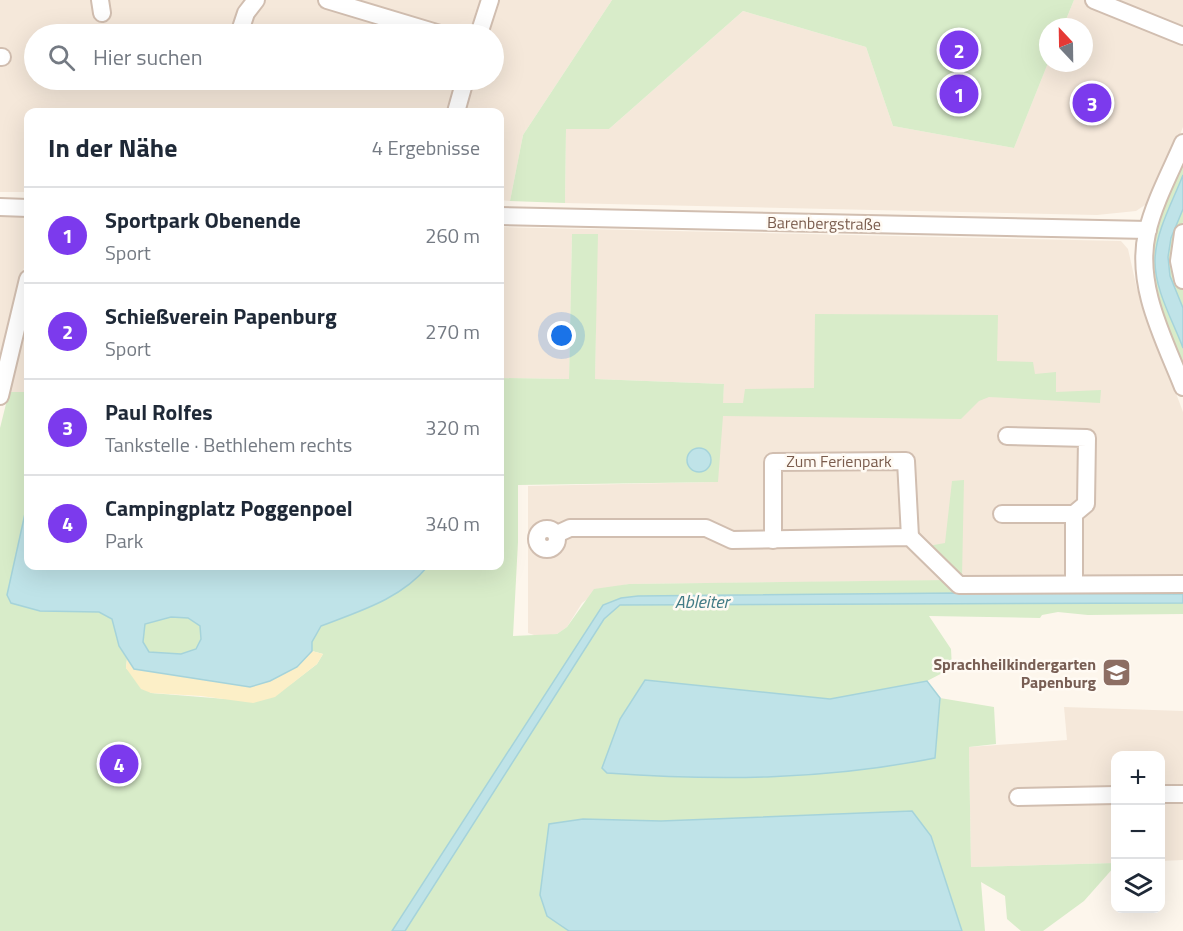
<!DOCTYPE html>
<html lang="de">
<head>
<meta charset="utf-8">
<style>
  body { margin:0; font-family:"Titillium Web",sans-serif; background:#f6f6f7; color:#1f2937 }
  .controls { position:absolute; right:18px; bottom:18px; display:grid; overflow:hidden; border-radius:12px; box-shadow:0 6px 24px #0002 }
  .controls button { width:54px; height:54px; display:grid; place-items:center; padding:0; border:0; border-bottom:2px solid #e0e1e3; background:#fff; color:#1f2937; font:30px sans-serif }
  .compass { position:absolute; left:1039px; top:18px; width:54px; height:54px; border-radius:50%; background:#fff; box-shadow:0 6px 24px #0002; rotate:338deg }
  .you { position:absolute; left:562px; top:336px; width:21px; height:21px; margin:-15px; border:4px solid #fff; border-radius:50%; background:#1a73e8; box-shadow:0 0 0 9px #1a73e833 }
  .badge { display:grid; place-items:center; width:39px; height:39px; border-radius:50%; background:#7c3aed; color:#fff; font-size:20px; font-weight:700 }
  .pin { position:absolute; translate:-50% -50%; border:3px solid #fff; box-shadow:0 2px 6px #0006 }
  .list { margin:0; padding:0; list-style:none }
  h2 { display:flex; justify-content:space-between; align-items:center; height:78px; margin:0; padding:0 24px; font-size:26px }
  h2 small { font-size:20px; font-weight:400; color:#747a83 }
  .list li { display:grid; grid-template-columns:39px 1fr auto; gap:18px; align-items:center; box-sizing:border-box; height:96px; padding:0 24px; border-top:2px solid #e0e1e3 }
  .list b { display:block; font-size:22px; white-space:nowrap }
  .list p { margin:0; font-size:20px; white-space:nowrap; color:#747a83 }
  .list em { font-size:20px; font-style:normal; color:#747a83 }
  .icon { flex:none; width:33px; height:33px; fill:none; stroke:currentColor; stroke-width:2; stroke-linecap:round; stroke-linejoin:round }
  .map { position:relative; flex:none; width:1183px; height:931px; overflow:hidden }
  .search { position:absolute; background:#fff; box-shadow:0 6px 24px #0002; left:24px; top:24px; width:480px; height:66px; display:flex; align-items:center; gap:15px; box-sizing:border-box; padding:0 21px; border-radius:33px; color:#747a83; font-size:22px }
  .panel { position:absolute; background:#fff; box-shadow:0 6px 24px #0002; left:24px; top:108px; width:480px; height:462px; border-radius:12px }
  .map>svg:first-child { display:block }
</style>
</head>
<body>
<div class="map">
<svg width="1183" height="931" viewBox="0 0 1183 931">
  <rect width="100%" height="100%" fill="#fdf6ec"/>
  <g fill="#f5e8da" fill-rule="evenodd">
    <path d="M0,0H612L523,135L510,201L500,200V112H28V192H0ZM34,34H494V80H34Z"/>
    <path d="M1074,0H1183V127L1158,190L1148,203L1136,211L1097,215L565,203L566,129H609L743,11L866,47L893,126L1014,148L1048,63H1084V27H1063Z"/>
    <path d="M0,214H25L28,218V252L0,361Z"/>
    <path d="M500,227L1121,241L1128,249L1137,289L1183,412V578L629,584L600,590L582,603L567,627L557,634L540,637L528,633V486L717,482L724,384L595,379L597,234H572L569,379L500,378Z"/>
    <path d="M28,314V392H9Z"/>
    <path d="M1064,707L1183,711V860L1161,861L1160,756H1116L1115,863L971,867L969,747L1067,740Z"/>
  </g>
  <g fill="#d8ecc9">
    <path d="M612,0H1074L1063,27H1048V63L1014,148L893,126L866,47L743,11L609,129H566L565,203L510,201L523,135Z"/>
    <path d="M1183,156V222L1178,236L1179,278L1183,289V369C1166,324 1143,279 1154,230C1159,205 1174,179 1183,156Z"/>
    <path d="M572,234H598L595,379L724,384L723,403H743L745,389L814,388L815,314L998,315L997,361L1033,362L1035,374L1056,372V392L1101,390L1100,403L989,397L979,401L961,419L723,416L718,482L518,485V542L513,636L557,634L567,627L594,589L629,584L948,580L1183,587V614L1088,615L1058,612L1042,615L1040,618L929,616L951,649L952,668L927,681L830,699L645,680L620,719L602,768L935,758L940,698L994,707L996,744L969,747L971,867L1115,863V866L1084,901L1043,931H1021L1007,919L1005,896L981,882L985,931H962L931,836L912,811L661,821L583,819L547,916L569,931H0V428L9,392H28V500L7,595L40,611L99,612L112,619L119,646L127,659L126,668L151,693L226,699L291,684L317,664L323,654L312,651V642L321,626C360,611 401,599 428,566H500V378L569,379Z"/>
    <path d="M964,480L962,577L928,546L945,543L952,481Z"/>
    <path d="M171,617H188L200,626L201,639L196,650L181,654L149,652L143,642L145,624Z"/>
  </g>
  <path fill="#fcefc7" d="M312,651L323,654L317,664L275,697L253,703L201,696L151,693L141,689L126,668L127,659L134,669L250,687L297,667Z"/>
  <g fill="#bfe3e8" stroke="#a5d3da" stroke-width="1.5" fill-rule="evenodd">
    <path d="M1183,175V209L1171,238L1168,257L1170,276L1183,308V348C1173,321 1154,289 1155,259C1156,231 1173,201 1183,175Z"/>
    <circle cx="699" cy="460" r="12"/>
    <path d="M28,500V566H428C401,599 360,611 321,626L312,642V651L297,667L270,681L250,687L134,669L119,646L112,619L99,612L40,611L11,603L7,595ZM171,617L188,618L200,626L201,639L196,649L181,654L149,652L143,642L145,624Z"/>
    <path d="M958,593L1183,594V603L620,605L604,619L405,931H392L603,605L621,598L638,596Z"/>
    <path d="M645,680L830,699L927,681L940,698L935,758C825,780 719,781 607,773L602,768L620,719Z"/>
    <path d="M912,811L931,836L962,931H569L547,916L540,895L549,824L583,819L661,821Z"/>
  </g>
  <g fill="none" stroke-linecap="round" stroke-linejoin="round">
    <defs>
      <g id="minor">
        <path d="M100,0L102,13"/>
        <path d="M327,0L440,34"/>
        <path d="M1094,0L1183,36"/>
        <path d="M239,34L246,13L256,0"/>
        <path d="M479,34L490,0"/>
        <path d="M0,57H2"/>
        <path d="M456,112L465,80"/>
        <path d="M1183,143C1171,171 1154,202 1147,233C1135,286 1164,339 1183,387"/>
        <path d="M0,207L28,208"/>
        <path d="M500,216L1148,230"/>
        <path d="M1183,233L1179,261L1183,280"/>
        <path d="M0,396L28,279"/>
        <path d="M1007,436L1087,438L1086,504L1074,514"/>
        <path d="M1002,514H1074V584"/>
        <circle cx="547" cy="539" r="10"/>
        <path d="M557,534L570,528H706L732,540L910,537L959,585L1183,584"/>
        <path d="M773,540V462L906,461L910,537"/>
        <path d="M1160,794H1183"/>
        <path d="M1018,797L1116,795"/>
      </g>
    </defs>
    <use href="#minor" stroke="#d1beb0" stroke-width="20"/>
    <use href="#minor" stroke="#fff" stroke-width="16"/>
  </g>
  <defs>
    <symbol id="school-square" viewBox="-11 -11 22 22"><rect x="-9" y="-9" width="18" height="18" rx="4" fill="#8d6e63" stroke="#fffaf3"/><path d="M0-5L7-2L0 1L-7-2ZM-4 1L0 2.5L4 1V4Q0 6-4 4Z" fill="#fff"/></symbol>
  </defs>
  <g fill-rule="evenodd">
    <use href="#school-square" x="1100" y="656" width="33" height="33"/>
  </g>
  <g text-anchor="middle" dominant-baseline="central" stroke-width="5" stroke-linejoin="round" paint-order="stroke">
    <g font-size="16" fill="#7a5c4d" stroke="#fffaf3">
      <text transform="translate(824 223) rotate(1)">Barenbergstraße</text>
      <text x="839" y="461">Zum Ferienpark</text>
    </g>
    <g font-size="16" font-weight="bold" fill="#785e54" stroke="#fffaf3" text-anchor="end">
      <text x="1096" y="664">Sprachheilkindergarten<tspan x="1096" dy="18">Papenburg</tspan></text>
    </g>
    <g font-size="18" font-style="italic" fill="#437c86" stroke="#fffaf3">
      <text x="702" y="601">Ableiter</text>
    </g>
  </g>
</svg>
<div class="controls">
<button>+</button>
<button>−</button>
<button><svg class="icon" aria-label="layers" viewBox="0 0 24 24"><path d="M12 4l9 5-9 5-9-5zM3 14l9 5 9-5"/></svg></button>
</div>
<svg class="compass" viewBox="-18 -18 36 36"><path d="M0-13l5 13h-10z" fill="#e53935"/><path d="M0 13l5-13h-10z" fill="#747a83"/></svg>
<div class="you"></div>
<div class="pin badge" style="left:959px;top:94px">1</div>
<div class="pin badge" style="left:959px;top:50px">2</div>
<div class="pin badge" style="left:1092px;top:103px">3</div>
<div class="pin badge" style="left:119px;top:764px">4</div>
<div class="search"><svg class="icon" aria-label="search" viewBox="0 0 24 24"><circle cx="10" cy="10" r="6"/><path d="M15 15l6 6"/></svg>Hier suchen</div>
<section class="panel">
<h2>In der Nähe<small>4 Ergebnisse</small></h2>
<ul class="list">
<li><span class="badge">1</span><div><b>Sportpark Obenende</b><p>Sport</p></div><em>260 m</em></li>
<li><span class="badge">2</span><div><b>Schießverein Papenburg</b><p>Sport</p></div><em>270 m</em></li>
<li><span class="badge">3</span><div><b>Paul Rolfes</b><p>Tankstelle · Bethlehem rechts</p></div><em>320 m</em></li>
<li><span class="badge">4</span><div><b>Campingplatz Poggenpoel</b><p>Park</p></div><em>340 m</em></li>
</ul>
</section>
</div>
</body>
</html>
